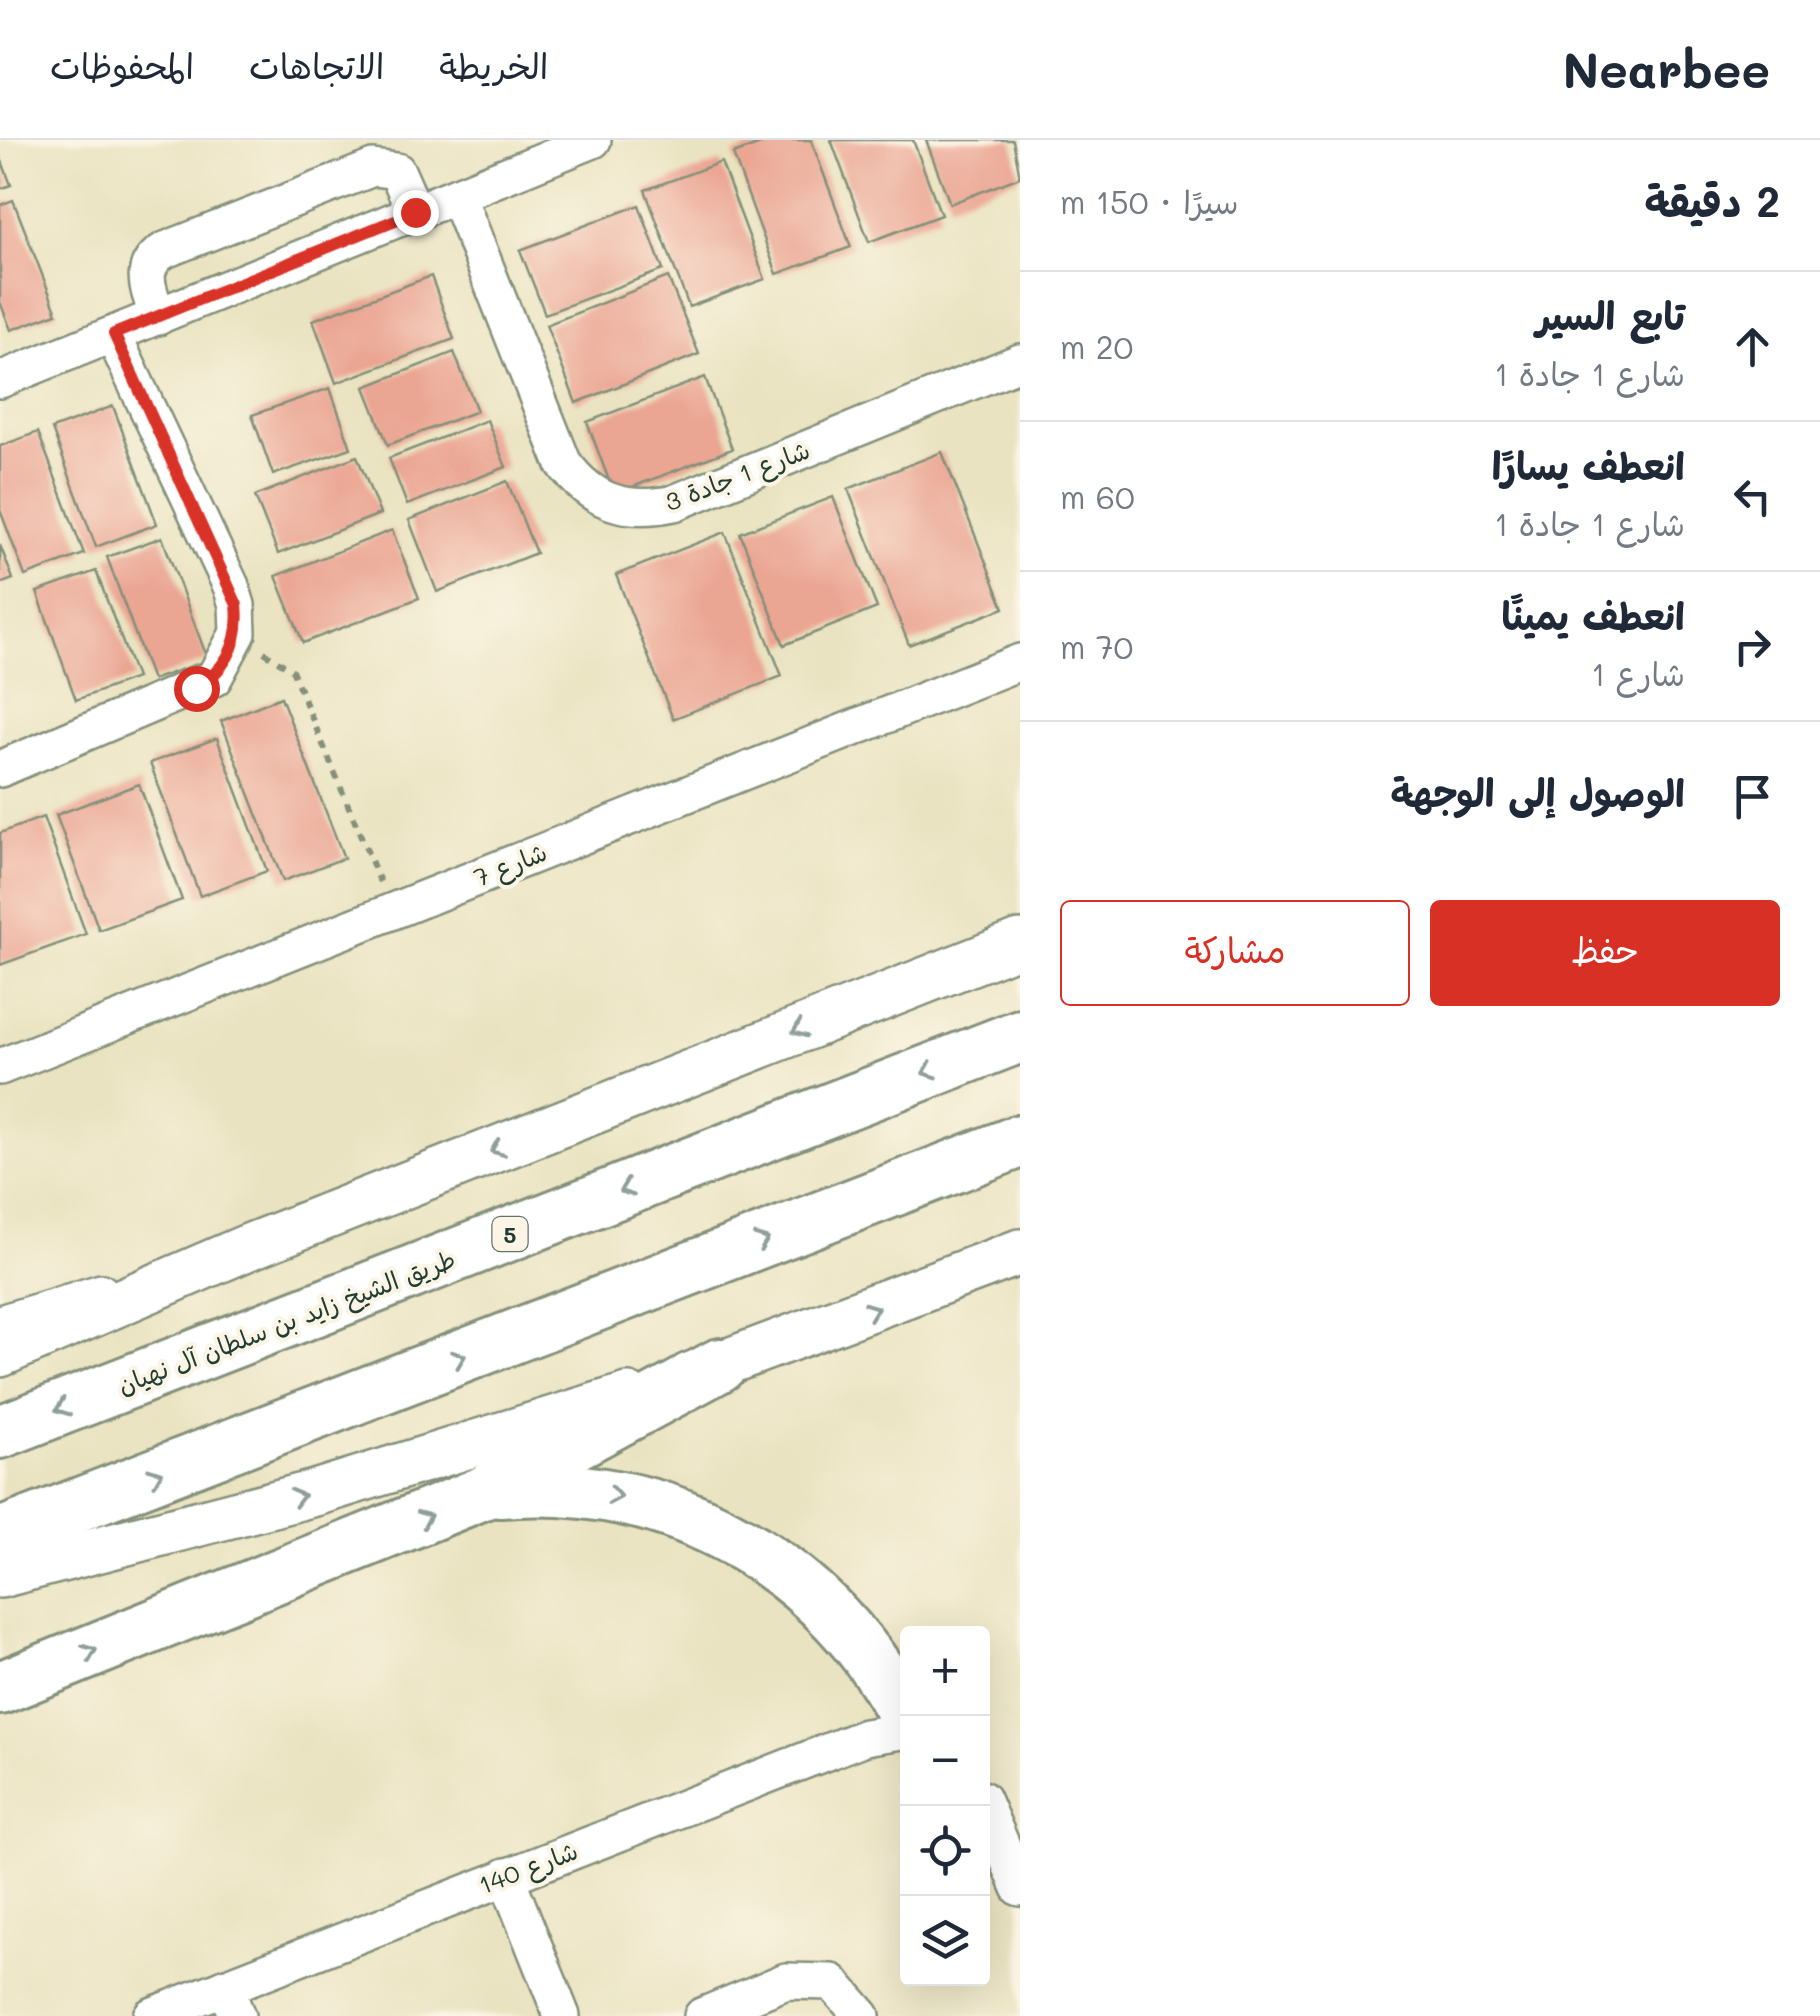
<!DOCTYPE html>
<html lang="ar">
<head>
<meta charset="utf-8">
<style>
  body { margin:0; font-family:Mali,"Playpen Sans Arabic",sans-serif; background:#f6f6f7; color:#1f2937; direction:rtl }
  .controls { position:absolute; right:30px; bottom:30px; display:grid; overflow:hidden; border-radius:10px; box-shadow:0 10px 40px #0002 }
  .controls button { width:90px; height:90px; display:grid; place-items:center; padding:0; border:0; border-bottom:2px solid #e0e1e3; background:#fff; color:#1f2937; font:50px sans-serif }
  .stop { position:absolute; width:30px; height:30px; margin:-22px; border:8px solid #d93025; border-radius:50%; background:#fff }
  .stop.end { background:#d93025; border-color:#fff; box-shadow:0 2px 10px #0008 }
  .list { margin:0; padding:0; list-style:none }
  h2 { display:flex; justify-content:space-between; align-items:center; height:130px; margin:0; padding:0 40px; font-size:42px }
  h2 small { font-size:32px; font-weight:400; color:#747a83 }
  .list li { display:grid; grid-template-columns:65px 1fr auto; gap:30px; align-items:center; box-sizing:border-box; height:150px; padding:0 40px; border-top:2px solid #e0e1e3 }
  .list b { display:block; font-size:38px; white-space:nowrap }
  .list p { margin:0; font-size:32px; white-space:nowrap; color:#747a83 }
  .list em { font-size:32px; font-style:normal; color:#747a83 }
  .actions { display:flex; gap:20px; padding:30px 40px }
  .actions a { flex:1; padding:22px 0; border:2px solid #d93025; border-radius:10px; text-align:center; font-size:35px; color:#d93025 }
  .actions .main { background:#d93025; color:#fff }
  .icon { flex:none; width:55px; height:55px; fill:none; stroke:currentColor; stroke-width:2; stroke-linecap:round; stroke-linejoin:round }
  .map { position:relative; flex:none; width:1020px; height:1876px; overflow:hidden; direction:ltr }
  header { display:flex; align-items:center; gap:60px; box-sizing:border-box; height:140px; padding:0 50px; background:#fff; border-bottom:2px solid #e0e1e3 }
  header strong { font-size:48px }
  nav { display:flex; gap:55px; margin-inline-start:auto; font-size:35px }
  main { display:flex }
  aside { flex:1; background:#fff }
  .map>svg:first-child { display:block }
</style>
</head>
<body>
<header>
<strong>Nearbee</strong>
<nav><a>الخريطة</a><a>الاتجاهات</a><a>المحفوظات</a></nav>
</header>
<main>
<aside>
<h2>2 دقيقة<small>سيرًا · 150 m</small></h2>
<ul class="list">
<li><svg class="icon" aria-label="ahead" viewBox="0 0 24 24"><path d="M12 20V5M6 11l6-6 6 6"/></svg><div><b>تابع السير</b><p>شارع 1 جادة 1</p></div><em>20 m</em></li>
<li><svg class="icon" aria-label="left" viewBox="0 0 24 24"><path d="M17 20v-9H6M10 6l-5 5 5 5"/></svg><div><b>انعطف يسارًا</b><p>شارع 1 جادة 1</p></div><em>60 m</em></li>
<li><svg class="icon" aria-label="right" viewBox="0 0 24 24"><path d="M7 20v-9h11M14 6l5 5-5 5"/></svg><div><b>انعطف يمينًا</b><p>شارع 1</p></div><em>70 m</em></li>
<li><svg class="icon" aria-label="arrive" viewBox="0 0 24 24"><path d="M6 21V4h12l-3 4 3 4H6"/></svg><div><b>الوصول إلى الوجهة</b></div></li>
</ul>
<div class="actions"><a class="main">حفظ</a><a>مشاركة</a></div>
</aside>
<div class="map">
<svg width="1020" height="1876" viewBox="0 0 1020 1876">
  <rect width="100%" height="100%" fill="#fcf5e5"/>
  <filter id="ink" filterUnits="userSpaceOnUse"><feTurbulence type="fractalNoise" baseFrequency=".01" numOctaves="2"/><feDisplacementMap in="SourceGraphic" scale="20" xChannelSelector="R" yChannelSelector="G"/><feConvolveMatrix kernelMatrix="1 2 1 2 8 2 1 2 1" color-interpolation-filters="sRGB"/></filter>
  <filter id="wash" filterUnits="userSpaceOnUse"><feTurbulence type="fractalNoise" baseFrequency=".0048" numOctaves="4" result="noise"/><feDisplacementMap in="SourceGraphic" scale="40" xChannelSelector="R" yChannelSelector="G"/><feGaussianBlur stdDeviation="2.25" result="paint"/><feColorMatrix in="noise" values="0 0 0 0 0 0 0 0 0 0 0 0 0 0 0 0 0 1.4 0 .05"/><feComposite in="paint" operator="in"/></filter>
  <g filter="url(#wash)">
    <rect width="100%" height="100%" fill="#eae3c1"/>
    <g id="blocks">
      <g fill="#eba593">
        <path d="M771,0H811L851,107L777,134L733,14Z"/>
        <path d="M831,0H913L941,75L869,102Z"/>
        <path d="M926,0H1013L1020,37L950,64Z"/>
        <path d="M0,16L11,45L0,49Z"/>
        <path d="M721,22L765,139L689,167L645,50Z"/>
        <path d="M13,60L57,173L11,190L0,162V65Z"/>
        <path d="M639,65L663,130L545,174L520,110Z"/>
        <path d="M431,136L454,199L336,243L313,180Z"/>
        <path d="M668,137L699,214L576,263L546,185Z"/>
        <path d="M454,212L477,271L388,305L365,247Z"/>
        <path d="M705,237L732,309L614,354L587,282Z"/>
        <path d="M330,248L351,308L273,335L252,275Z"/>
        <path d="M113,266L157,384L96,407L52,289Z"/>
        <path d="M487,280L506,327L407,365L389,318Z"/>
        <path d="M38,292L84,414L25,436L0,370V306Z"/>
        <path d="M942,312L1004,468L909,505L848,349Z"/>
        <path d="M357,316L380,374L278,414L255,356Z"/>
        <path d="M507,341L536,413L437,452L409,380Z"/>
        <path d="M833,357L877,468L784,505L740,393Z"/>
        <path d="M392,390L419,458L303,503L276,436Z"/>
        <path d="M725,392L782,536L673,579L616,435Z"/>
        <path d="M162,397L208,520L152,540L107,417Z"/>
        <path d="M0,405L13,439L0,444Z"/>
        <path d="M96,431L136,538L76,560L37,452Z"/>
        <path d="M281,557L344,718L283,741L221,581Z"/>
        <path d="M217,598L267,731L200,756L150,623Z"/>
        <path d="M139,644L182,760L99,790L56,675Z"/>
        <path d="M43,677L86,794L0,825V693Z"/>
      </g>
    </g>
  </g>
  <g filter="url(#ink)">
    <use href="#blocks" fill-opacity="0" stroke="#84907a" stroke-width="2.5"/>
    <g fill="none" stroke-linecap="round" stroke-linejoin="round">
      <defs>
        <g id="minor">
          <path d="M457,55L563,322C592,363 627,373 674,363L1020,222"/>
          <path d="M158,177C149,150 136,127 165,110L373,28L397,31L415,72"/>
          <path d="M0,240L593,0"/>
          <path d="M0,629L214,538L238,493L237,465L231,446L113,195"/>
          <path d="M0,927L1020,522"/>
          <path d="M0,1183L101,1152"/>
          <path d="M982,1659L1020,1748"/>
          <path d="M506,1736L562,1876"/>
          <path d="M225,1847L237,1876"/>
          <path d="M151,1876L865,1597L908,1590"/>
          <path d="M702,1876L786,1841L832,1842L862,1876"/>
        </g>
        <g id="major">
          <path d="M0,1214L246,1108L1020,803"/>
          <path d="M689,1236L1020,1112"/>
          <path d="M0,1435L315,1353L628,1256"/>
        </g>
        <g id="highway">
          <path d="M0,1292L1020,896"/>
          <path d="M500,1351C672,1336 831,1427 908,1582"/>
          <path d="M0,1395L1020,1001"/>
          <path d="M0,1548L483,1353L720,1225"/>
        </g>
      </defs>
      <use href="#minor" stroke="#84907a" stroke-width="40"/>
      <use href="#major" stroke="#84907a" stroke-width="50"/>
      <use href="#highway" stroke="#84907a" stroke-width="58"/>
      <path stroke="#84907a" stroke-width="6" stroke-dasharray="8 8" stroke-linecap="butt" d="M264,512L292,530L380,742"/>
      <use href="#minor" stroke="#fff" stroke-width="35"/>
      <use href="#major" stroke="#fff" stroke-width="45"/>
      <use href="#highway" stroke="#fff" stroke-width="52"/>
    </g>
    <defs><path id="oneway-chevron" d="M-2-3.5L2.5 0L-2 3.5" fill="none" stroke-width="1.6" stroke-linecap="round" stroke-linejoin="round" transform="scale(2.5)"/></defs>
    <g stroke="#8f9e9a">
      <use href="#oneway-chevron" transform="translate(799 890) rotate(158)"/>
      <use href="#oneway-chevron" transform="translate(929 931) rotate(159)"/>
      <use href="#oneway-chevron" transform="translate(497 1009) rotate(158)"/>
      <use href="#oneway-chevron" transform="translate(626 1049) rotate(159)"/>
      <use href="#oneway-chevron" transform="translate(762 1101) rotate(-21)"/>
      <use href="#oneway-chevron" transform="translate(872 1170) rotate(-21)"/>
      <use href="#oneway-chevron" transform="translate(459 1218) rotate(-21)"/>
      <use href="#oneway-chevron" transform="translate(62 1268) rotate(159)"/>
      <use href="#oneway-chevron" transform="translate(156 1335) rotate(-21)"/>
      <use href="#oneway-chevron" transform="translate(615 1356) rotate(10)"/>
      <use href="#oneway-chevron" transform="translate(298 1357) rotate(-15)"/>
      <use href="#oneway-chevron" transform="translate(425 1378) rotate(-23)"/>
      <use href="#oneway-chevron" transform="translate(90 1512) rotate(-22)"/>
    </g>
  </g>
  <g fill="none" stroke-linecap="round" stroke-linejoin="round" filter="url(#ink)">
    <path stroke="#d93025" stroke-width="12" d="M196,548C227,529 241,502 237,465L114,194L415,72"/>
  </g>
  <g text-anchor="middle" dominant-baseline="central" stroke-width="8" stroke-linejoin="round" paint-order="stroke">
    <rect fill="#fcf5e5" stroke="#617469" stroke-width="2.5" x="492.5" y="1077" width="35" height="34" rx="8"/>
    <g font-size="22" font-weight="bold" fill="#1f3d34">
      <text x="510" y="1094">5</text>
    </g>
    <g font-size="25" fill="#1f3d34" stroke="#fcf5e5">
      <text transform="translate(737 335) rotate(-21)">شارع 1 جادة 3</text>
      <text transform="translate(510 724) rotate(-22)">شارع 7</text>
      <text transform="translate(286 1181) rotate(-21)">طريق الشيخ زايد بن سلطان آل نهيان</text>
      <text transform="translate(528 1727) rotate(-21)">شارع 140</text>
    </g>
  </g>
</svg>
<div class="controls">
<button>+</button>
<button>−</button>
<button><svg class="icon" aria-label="locate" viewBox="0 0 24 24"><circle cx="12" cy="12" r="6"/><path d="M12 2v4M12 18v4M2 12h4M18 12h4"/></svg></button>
<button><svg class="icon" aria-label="layers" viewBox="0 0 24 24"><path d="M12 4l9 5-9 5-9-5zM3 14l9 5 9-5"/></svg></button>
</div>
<div class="stop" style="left:196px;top:548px"></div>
<div class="stop end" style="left:415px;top:72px"></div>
</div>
</main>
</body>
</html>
